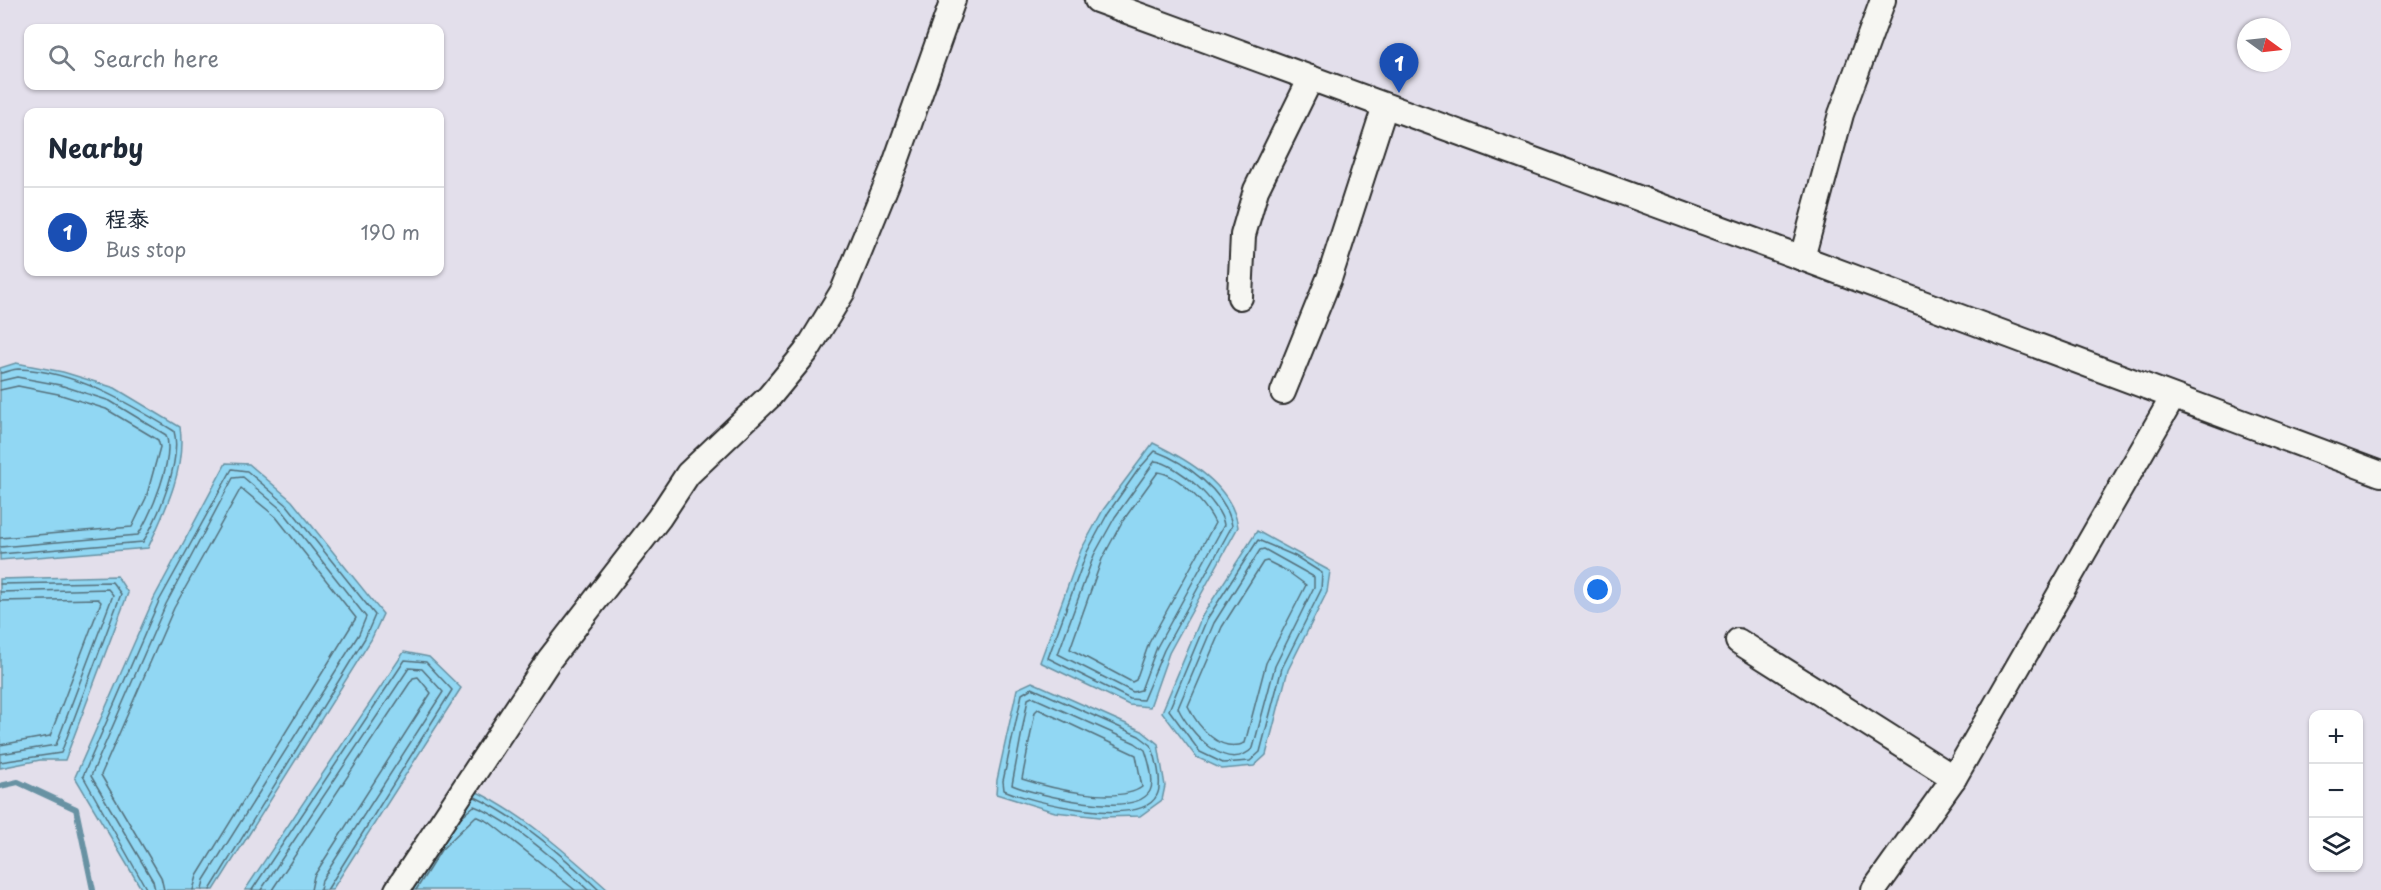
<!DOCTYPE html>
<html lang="en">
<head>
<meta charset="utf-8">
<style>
  body { margin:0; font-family:"Playpen Sans","LXGW WenKai TC",sans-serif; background:#f6f6f7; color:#1f2937 }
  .controls { position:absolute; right:18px; bottom:18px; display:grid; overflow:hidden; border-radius:12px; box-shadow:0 2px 4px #0004 }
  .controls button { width:54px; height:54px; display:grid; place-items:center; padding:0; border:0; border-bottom:2px solid #e0e1e3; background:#fff; color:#1f2937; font:30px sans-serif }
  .compass { position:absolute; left:2237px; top:18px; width:54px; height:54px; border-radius:50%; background:#fff; box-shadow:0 2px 4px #0004; rotate:105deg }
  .you { position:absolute; left:1598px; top:590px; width:21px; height:21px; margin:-15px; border:4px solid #fff; border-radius:50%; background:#1a73e8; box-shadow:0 0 0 9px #1a73e833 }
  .badge { display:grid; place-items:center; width:39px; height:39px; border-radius:50%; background:#d1495b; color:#fff; font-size:20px; font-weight:700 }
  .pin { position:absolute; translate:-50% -50px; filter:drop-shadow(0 2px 3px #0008) }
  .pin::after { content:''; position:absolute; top:32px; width:21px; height:18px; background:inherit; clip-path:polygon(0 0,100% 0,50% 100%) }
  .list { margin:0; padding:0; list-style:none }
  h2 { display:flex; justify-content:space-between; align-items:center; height:78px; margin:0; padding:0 24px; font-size:26px }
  h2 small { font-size:20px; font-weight:400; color:#747a83 }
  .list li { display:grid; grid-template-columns:39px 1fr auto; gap:18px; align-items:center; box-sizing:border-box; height:90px; padding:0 24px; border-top:2px solid #e0e1e3 }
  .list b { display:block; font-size:22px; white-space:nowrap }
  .list p { margin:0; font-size:20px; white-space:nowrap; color:#747a83 }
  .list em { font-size:20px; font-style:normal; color:#747a83 }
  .icon { flex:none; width:33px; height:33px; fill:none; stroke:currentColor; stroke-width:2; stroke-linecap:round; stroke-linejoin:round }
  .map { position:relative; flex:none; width:2381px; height:890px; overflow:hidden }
  .search { position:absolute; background:#fff; box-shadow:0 2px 4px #0004; left:24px; top:24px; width:420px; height:66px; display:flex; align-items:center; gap:15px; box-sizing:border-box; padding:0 21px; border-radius:12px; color:#747a83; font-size:22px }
  .panel { position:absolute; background:#fff; box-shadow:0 2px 4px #0004; left:24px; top:108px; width:420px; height:168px; border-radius:12px }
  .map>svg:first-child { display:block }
</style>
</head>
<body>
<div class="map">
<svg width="2381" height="890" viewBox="0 0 2381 890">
  <rect width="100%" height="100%" fill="#e3dfeb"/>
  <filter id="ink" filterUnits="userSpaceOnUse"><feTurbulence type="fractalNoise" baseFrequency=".0167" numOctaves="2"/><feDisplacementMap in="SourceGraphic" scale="12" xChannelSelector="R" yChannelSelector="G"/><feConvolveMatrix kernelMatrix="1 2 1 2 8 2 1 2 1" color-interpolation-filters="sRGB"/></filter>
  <g filter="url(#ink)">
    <g fill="#91d7f3" stroke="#6892a3" stroke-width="1.5">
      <path d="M16,363L63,372L115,388L180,427C186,469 165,511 148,548L0,560V368Z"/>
      <path d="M1153,443C1188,460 1232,485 1238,527L1169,653L1150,707L1129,705L1040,662L1081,550L1103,510Z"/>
      <path d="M226,463L249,464L292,501L383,614L371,640L214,890H142L75,777L154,598Z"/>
      <path d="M1257,531L1330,571L1327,592L1288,670L1266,755L1254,766L1222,769L1196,757L1162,712L1202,616Z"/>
      <path d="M117,576L128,593L65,760H40L0,768V579Z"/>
      <path d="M404,652L429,657L461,688L332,890H245Z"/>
      <path d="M1032,682L1142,731L1158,744L1165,786L1162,800L1140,816L1100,817L1055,812L996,794L997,780L1017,689Z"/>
      <path d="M471,789C522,813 566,852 608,890H390Z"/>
    </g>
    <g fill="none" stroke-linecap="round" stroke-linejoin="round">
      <g stroke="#54707b" stroke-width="1.5">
        <path d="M0,373C6,373 12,369 18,369C75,371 127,402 174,431C182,460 159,516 143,542L0,554"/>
        <path d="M0,381L17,377L60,385L110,401L166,435C175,458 151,514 138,535L0,547"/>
        <path d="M0,390L18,386L58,394L106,409L158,440L160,447L146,498L132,527L0,538"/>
        <path d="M1155,451C1185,462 1227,492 1232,526L1164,650L1143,700L1130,699L1048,658L1087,552L1108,513L1138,470Z"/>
        <path d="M1155,461C1177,463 1221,503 1224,525L1157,647L1141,690L1133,692L1058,654L1094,555L1115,517Z"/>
        <path d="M1158,472C1179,475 1206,504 1215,523L1149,643L1136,680L1132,682L1070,649L1102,559L1122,522Z"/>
        <path d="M1258,540L1295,556L1322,573L1321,590L1282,668L1260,752L1250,761L1223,763L1200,752L1169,710L1207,619Z"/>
        <path d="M1264,549L1314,577V587L1275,666L1253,748C1226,775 1189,731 1178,708L1214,623L1260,550Z"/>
        <path d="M1267,561L1287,571L1306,585L1266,663L1245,743C1220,754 1198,727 1188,706L1222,627L1263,562Z"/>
        <path d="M0,584L112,582L121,594L61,753L0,762"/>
        <path d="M0,592L108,589L113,595L56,745L0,754"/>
        <path d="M0,601L98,599L101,602L50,736L0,745"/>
        <path d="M1032,688L1139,736L1151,745C1156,757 1163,783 1157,795C1141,829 1031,802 1004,790L1003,781L1022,694Z"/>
        <path d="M1032,697L1135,743L1145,750C1148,759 1155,782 1150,791C1135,819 1036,795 1012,785L1028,699Z"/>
        <path d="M1038,709L1136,755L1142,787C1118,805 1050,788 1022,779L1035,712Z"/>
        <path d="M475,797C521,819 562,855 599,890"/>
        <path d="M461,817L474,806C510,819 559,863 588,890"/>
        <path d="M147,890L83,776L159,601L232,469L247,471L287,505L375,615L365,638L210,890"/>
        <path d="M155,890L153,881L91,776L166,604L233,478L243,477L282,510L366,617L359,634L204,880L202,890"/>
        <path d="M164,890L161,877L101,775L174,608L241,488L276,517L356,618L197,876L193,890"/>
        <path d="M252,890L405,660L426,662L452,690L327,890"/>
        <path d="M261,890L409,668L422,669L443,692L322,880L320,890"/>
        <path d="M272,890L413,678L418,677L431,693L314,876L311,890"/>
        <path d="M416,890L441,850L476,816L489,822L575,890"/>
      </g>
      <path stroke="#6892a3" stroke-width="6" d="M0,786L18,782L76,809L93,890"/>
      <defs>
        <g id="minor">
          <path d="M1097,0L1802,258L2381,474"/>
          <path d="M1802,258L1841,114L1883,0"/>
          <path d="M1240,297L1243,235L1256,190L1311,78"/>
          <path d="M1283,392L1330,276L1385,106"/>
          <path d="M1738,641L1954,778"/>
          <path d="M397,890L549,660L659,518L688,474L769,397L806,352L843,291L895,164L953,0"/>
          <path d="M1874,890L1954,778L2173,397"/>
        </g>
      </defs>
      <use href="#minor" stroke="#2b2b2b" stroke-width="28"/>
      <use href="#minor" stroke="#f6f6f2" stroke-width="24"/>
    </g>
  </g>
</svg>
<div class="controls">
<button>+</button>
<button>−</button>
<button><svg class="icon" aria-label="layers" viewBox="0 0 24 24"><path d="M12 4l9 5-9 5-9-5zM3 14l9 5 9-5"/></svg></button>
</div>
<svg class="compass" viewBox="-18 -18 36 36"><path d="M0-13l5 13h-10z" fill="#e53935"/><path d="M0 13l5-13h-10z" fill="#747a83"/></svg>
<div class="you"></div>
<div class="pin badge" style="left:1399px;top:93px;background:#1a4fb4">1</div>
<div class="search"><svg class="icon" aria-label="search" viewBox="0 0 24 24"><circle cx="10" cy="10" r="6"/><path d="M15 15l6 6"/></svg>Search here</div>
<section class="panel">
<h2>Nearby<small></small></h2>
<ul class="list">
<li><span class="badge" style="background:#1a4fb4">1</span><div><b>程泰</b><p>Bus stop</p></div><em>190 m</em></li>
</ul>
</section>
</div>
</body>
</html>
